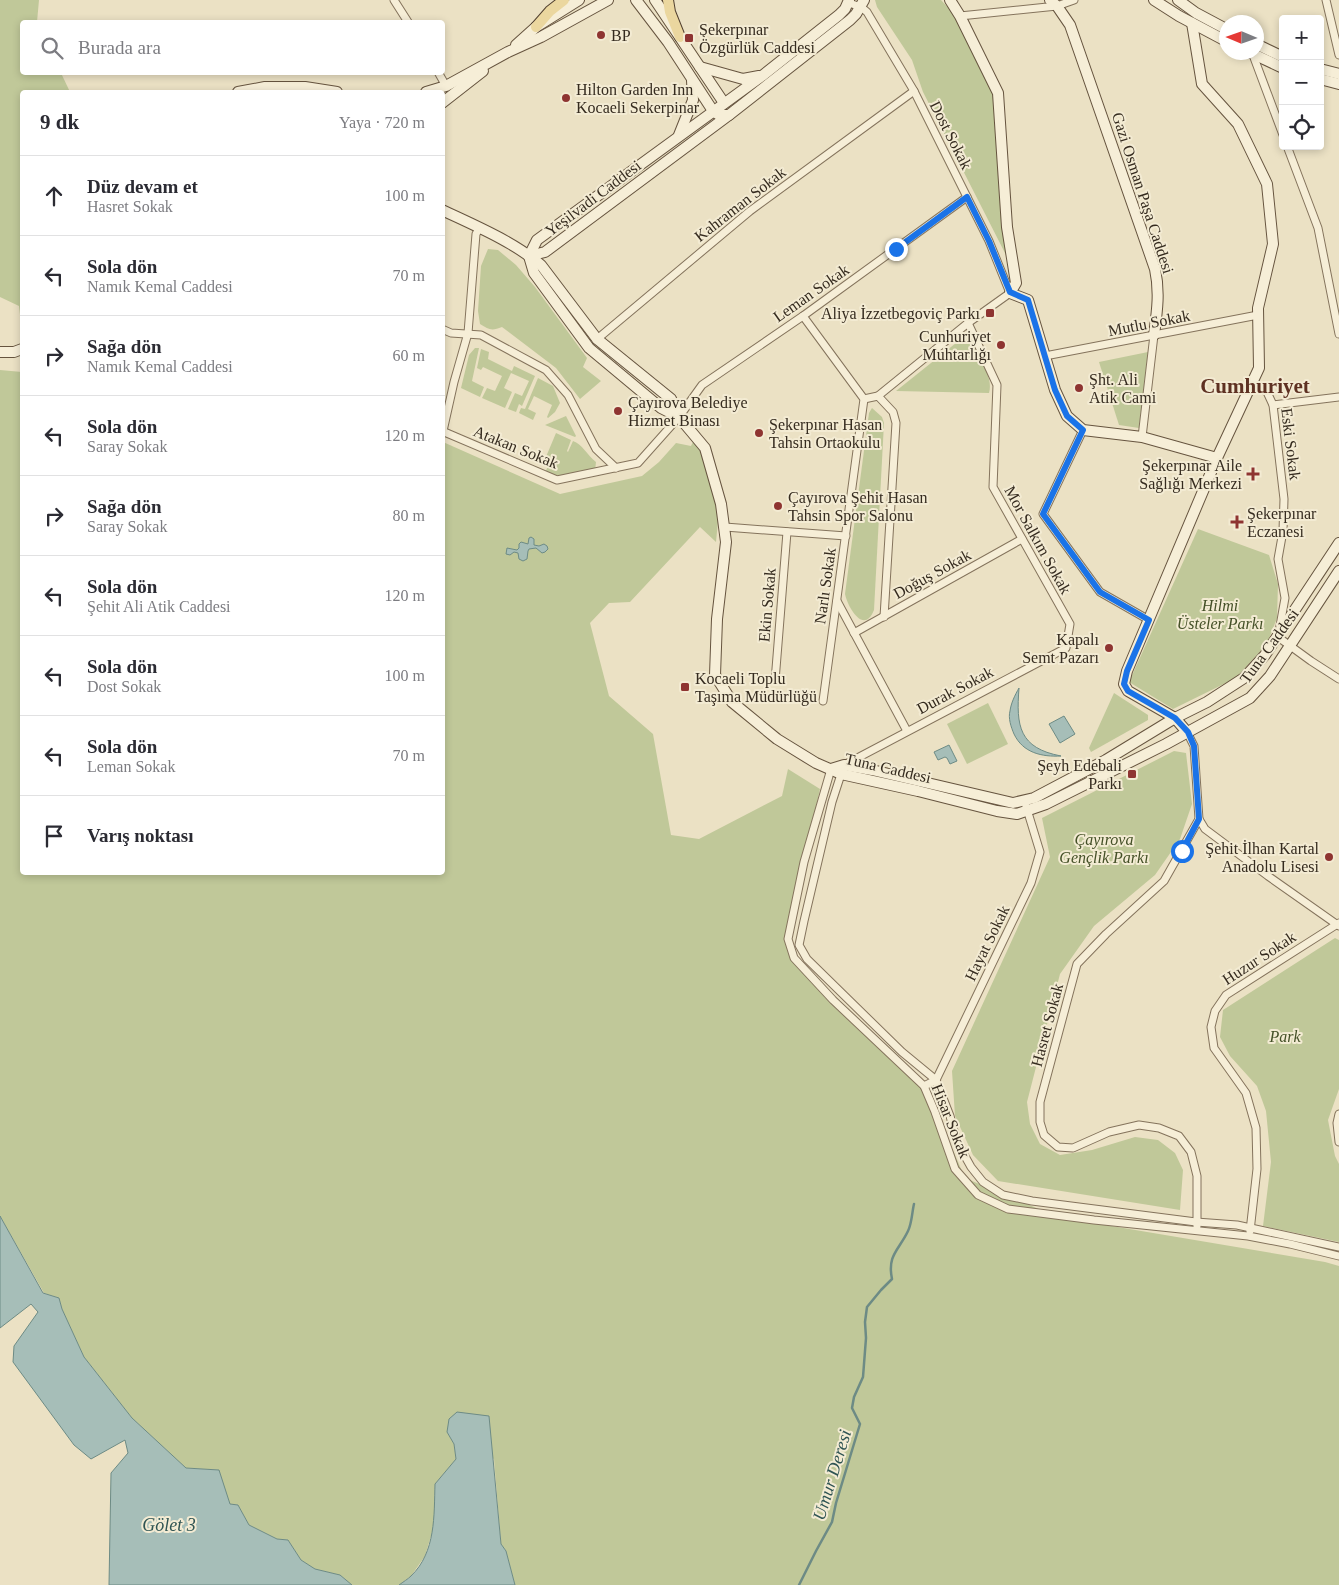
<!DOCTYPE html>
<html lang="tr">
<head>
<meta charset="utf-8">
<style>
  body { margin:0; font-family:"Times New Roman",serif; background:#f2f2f3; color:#2b2b33 }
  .controls { position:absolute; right:15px; top:15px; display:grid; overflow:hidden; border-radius:5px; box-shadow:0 2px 8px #0003 }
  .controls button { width:45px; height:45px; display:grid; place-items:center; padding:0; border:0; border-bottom:1px solid #e1e1e2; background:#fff; color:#2b2b33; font:25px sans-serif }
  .compass { position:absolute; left:1219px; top:15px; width:45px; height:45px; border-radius:50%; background:#fff; box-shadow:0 2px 8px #0003; rotate:272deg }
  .stop { position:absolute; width:15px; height:15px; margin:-11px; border:4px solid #1a73e8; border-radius:50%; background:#fff }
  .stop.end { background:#1a73e8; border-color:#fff; box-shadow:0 1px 5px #0008 }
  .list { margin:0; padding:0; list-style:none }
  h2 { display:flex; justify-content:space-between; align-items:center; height:65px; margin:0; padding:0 20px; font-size:21px }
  h2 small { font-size:16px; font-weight:400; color:#7c7c81 }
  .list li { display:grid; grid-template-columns:32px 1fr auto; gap:15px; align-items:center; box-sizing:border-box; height:80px; padding:0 20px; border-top:1px solid #e1e1e2 }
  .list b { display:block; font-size:19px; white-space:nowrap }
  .list p { margin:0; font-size:16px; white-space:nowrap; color:#7c7c81 }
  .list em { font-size:16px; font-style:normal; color:#7c7c81 }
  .icon { flex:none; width:28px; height:28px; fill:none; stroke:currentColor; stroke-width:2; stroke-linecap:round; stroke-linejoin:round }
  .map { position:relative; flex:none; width:1339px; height:1585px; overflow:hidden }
  .search { position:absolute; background:#fff; box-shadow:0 2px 8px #0003; left:20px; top:20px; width:425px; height:55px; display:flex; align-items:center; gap:12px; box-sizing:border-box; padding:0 18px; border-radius:5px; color:#7c7c81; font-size:19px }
  .panel { position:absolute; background:#fff; box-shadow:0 2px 8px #0003; left:20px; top:90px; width:425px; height:785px; border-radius:5px }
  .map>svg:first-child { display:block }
</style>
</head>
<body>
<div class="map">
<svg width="1339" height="1585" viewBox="0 0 1339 1585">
  <rect width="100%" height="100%" fill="#ebe1c4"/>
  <g fill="#c0c899">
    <path d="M0,0H39L37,22H22V72L61,73L70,92H22V176L21,185L22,190V332L19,306L0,297Z"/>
    <path d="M875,0H941L952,12L994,93L1006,255L923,92L912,60L877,7Z"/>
    <path d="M488,249L498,250L516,265L535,287L587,358L583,367L601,381L580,399L556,368L502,327C492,331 489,330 480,324L478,311L481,266Z"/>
    <path d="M961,339L970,340C977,355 994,376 989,393L896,391Z"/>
    <path d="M475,348H479L472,381L484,387L480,397L461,388L469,355Z"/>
    <path d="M481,349L489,352L488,359L512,371L514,366L535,376L522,406L519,404L516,412L508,409L515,393L522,396L529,381L511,373L504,388L512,392L505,408L482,398L487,388L495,391L502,376L483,367L481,370L477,368Z"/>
    <path d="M1148,352L1139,428L1119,425L1099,362Z"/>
    <path d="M0,370L22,372V872H442L443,442L560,494L642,476L659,462L676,443L691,446L693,442L702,450L719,511L716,542L700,527L630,602L609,603L590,623L609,696L653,734L671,835L699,839L782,796L788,769L820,789L787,938L795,959L926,1088L965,1178L1058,1217L1325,1262L1339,1266V1585H515L506,1551L501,1544L494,1459L447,1432L454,1444L456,1459L435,1484L434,1526L425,1556L411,1576L399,1585H352L340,1575L315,1569L301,1560L288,1540L277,1539L249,1525L238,1505L230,1504L217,1470L186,1468L132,1418L84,1357L62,1309L59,1298L44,1293L0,1216Z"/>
    <path d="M538,378L553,386L560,403L555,412L548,418L547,417L552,405L534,396L528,409L536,413L533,420L519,413L521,408L525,409Z"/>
    <path d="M872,408L882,417L884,423L874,610C864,635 848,608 845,594L869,413Z"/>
    <path d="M566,416L576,436L575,437L545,425Z"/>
    <path d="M556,433L571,440L567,451L568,452L573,441C582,444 587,455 596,462L595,471L562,478L545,473L548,466L543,464Z"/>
    <path d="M1198,529L1269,555L1278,584L1277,618L1267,644L1236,678L1173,709L1129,682Z"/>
    <path d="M1114,693L1148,715V720L1091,752L1089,748Z"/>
    <path d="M988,703L1008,744L967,764L947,724Z"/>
    <path d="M1174,751L1186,753L1192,804L1180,839L1155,875L1094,926L1060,974L1027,1102L1030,1124L1040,1144L1060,1155L1092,1150L1135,1137L1158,1140L1175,1153L1183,1170L1180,1210L998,1181L973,1155L955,1116L952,1071L1050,857L1042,818Z"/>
    <path d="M1335,938L1339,940V1089L1328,1120L1335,1156L1339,1164V1242L1263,1226L1271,1162L1266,1111L1257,1086L1230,1056L1220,1037L1223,1010Z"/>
  </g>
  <g fill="#a6beb8" stroke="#6d8b85">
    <path d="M531,537L534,539V545L539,546L544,544L547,546L548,549L545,552L542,553L536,548L529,549L528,551L527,559L523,561L519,559L518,553L514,552L510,555L506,554L507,548L517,550L519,548V544L521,542L528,544L529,538Z"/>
    <path d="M1019,688C1016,726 1019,748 1061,756C1042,757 1023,753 1014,734C1011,727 1008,718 1010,711C1011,703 1015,695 1019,688Z"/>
    <path d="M1064,716L1075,734L1060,743L1049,724Z"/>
    <path d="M949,745L957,761L950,764L947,758L945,757L938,760L934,752Z"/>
    <path d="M0,1216L43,1293L59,1298L62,1309L84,1357L132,1418L186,1468L219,1470L230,1504L238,1505L249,1525L277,1539L288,1540L301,1560L315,1569L340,1575L352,1585H109L111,1473L128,1453L125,1440L91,1459L74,1445L13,1362L14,1346L38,1312L31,1304L0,1328Z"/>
    <path d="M457,1412L489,1416L501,1544L506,1551L515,1585H399C403,1582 408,1579 411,1576C436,1552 434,1515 435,1484L456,1459L454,1444L447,1432L449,1419Z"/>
  </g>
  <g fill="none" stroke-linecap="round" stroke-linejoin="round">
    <path stroke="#6d8b85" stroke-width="2.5" d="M799,1585L816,1551L832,1522L836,1503L860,1424L852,1408L854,1397L863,1377L866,1338L865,1322L867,1307L881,1290L892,1279C887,1255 899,1250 908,1231C912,1223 912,1212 914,1204"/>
    <defs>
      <g id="street">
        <path d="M394,0L408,22"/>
        <path d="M1326,0L1339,55"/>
        <path d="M849,3L861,7L867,12L914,91L989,241L1010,293L968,323L878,396L864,399"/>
        <path d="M960,16L1057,6L1074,0"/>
        <path d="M1253,55L1283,135"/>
        <path d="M438,72L446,86"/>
        <path d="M1287,146L1318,228L1339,334"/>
        <path d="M803,316L864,399L823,701"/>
        <path d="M968,323L997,385L993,487L1070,624L1066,648L844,765L832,802L804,921L799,945L807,959L902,1052L936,1080L950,1116L957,1142L971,1167L983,1182L1003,1195L1032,1201L1196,1222L1237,1225L1339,1247"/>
        <path d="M442,329L451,333L481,335L546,370L568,395L596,449L616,468"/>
        <path d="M596,340L750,211L914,91"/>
        <path d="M1045,356L1258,315"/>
        <path d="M1253,383L1267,392L1273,405L1284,499L1283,531L1278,559L1285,598L1278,637L1311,661L1339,679"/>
        <path d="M878,396L893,412L896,423L884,617"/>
        <path d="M1273,405L1339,397"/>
        <path d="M1083,430L1043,514L1100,592L1149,620"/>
        <path d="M442,431L557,480L638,463L679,417L702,385L803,316L967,197"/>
        <path d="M443,431L454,382L468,333L476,234L480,227"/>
        <path d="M1142,437L1154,335"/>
        <path d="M725,527L846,536"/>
        <path d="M837,601L907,731"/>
        <path d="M854,633L1022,539"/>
        <path d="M775,681L787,532"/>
        <path d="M1187,732L1194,746L1199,819L1164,881L1106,934L1077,964L1040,1102V1122L1044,1135L1058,1147L1073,1148L1109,1132L1139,1125L1159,1128L1179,1136L1191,1152L1197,1176V1226"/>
        <path d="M831,769L804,862L788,939L794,958L833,1000L924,1086L935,1112L955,1169L978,1195L1008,1209L1094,1220L1248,1236L1290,1244L1339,1256"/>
        <path d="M1199,819L1205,829L1268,876L1339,926"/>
        <path d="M924,1086L936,1080L1031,883L1040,852L1026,806"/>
        <path d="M1339,1114L1337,1123L1339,1142"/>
        <path d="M1250,1231L1257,1169L1256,1128L1246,1093L1214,1048L1211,1027L1215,1011L1226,995L1339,923"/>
      </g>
      <g id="secondary">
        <path d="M636,0L668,42L713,111L719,115H729L850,20L856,14L864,0"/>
        <path d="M655,0L724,103"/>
        <path d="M950,0L960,16L998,93L1007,227L1016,283L1010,293L1028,300L1055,390L1067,416L1083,430L1142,437L1217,458"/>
        <path d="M1050,0L1057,6L1070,25L1155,269C1160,292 1157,312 1154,335"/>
        <path d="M1154,0L1179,16L1226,41"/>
        <path d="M1178,0L1196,13L1226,29"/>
        <path d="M1256,44L1283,57"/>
        <path d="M516,45L536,27L579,0"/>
        <path d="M1249,52L1283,68"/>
        <path d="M700,67L743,79L759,76"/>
        <path d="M1320,69L1339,74"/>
        <path d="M1320,79L1339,84"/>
        <path d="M238,92L265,87H305L337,92"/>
        <path d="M426,92L446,86L508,52L541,37L608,0"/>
        <path d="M442,103L483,71"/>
        <path d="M679,135L693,100L692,80"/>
        <path d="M442,210C476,226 512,241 541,265L597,339L671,399L679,417L705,448L721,504L726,542L717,619L715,675L732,702L777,739L816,763L841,774L918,791L997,811L1017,814L1046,804L1166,744L1250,698L1270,676L1339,571"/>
        <path d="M529,256L537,240L762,76L839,15L845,9L849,0"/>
        <path d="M529,256L545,252L729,115"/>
        <path d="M529,256L534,273L589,348L661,408L679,417"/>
        <path d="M0,352H14L22,349"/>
        <path d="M1187,732L1175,718L1128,691L1124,684L1127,671L1217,458L1259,368L1258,308L1273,244L1267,184L1238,124L1202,84L1192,23"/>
        <path d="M831,769L844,765L872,770L1013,803L1034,798L1106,760L1175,718L1207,702L1244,678L1265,655L1339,543"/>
      </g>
      <g id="primary">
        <path d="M668,0L670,12L680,37"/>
        <path d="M536,27L550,11L564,0"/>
      </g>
    </defs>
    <use href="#street" stroke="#84735c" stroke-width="9"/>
    <use href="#secondary" stroke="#66543f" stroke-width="12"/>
    <use href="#primary" stroke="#524130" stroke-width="12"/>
    <use href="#street" stroke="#f6eed7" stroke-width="7"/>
    <use href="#secondary" stroke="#f6eed7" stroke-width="10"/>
    <use href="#primary" stroke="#ebd79f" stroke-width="10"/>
  </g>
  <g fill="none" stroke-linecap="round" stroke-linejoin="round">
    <path stroke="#1a73e8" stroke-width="6" d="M896,249L967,197L989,241L1010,292L1028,300L1055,390L1067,416L1083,430L1043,514L1100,592L1149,620L1127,671L1124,684L1128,691L1175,718L1188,732L1194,746L1199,819L1182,851"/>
  </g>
  <g fill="#8e3431" stroke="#f3ebd3" stroke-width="2">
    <circle cx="601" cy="35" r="5"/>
    <rect x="684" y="33" width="10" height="10" rx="2.5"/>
    <circle cx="566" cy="98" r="5"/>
    <rect x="985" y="308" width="10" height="10" rx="2.5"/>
    <circle cx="1001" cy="345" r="5"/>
    <circle cx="1079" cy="388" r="5"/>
    <circle cx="618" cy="411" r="5"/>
    <circle cx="759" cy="433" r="5"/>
    <path d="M1250.5 466.5h5v5h5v5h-5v5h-5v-5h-5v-5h5z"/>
    <circle cx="778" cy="506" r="5"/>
    <path d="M1234.5 514.5h5v5h5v5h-5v5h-5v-5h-5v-5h5z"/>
    <circle cx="1109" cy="648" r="5"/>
    <rect x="680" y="682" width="10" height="10" rx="2.5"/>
    <rect x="1127" y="769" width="10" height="10" rx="2.5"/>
    <circle cx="1329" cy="857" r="5"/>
  </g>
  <g text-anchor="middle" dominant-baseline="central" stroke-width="4" stroke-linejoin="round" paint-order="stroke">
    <g font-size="16" fill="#352b1f" stroke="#f3ebd3" text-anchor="start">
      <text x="699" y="29">Şekerpınar<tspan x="699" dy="18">Özgürlük Caddesi</tspan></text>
      <text x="611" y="35">BP</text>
      <text x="576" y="89">Hilton Garden Inn<tspan x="576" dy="18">Kocaeli Sekerpinar</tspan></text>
      <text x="980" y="313" text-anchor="end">Aliya İzzetbegoviç Parkı</text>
      <text x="991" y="336" text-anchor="end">Cunhuriyet<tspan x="991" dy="18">Muhtarlığı</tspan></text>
      <text x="1089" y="379">Şht. Ali<tspan x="1089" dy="18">Atik Cami</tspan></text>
      <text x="628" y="402">Çayırova Belediye<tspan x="628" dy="18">Hizmet Binası</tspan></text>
      <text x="769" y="424">Şekerpınar Hasan<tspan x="769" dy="18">Tahsin Ortaokulu</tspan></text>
      <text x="1242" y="465" text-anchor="end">Şekerpınar Aile<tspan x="1242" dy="18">Sağlığı Merkezi</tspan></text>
      <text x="788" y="497">Çayırova Şehit Hasan<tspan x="788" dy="18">Tahsin Spor Salonu</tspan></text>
      <text x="1247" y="513">Şekerpınar<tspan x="1247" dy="18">Eczanesi</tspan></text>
      <text x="1099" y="639" text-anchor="end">Kapalı<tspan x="1099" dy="18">Semt Pazarı</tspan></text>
      <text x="695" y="678">Kocaeli Toplu<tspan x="695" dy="18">Taşıma Müdürlüğü</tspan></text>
      <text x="1122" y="765" text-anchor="end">Şeyh Edebali<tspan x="1122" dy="18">Parkı</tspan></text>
      <text x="1319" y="848" text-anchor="end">Şehit İlhan Kartal<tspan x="1319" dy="18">Anadolu Lisesi</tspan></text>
    </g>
    <g font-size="16" fill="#352b1f" stroke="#f3ebd3">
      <text transform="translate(951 135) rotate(63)">Dost Sokak</text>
      <text transform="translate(1143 193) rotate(72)">Gazi Osman Paşa Caddesi</text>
      <text transform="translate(593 198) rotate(-37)">Yeşilvadi Caddesi</text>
      <text transform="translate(740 204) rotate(-38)">Kahraman Sokak</text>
      <text transform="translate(811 293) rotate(-35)">Leman Sokak</text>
      <text transform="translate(1149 323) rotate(-11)">Mutlu Sokak</text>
      <text transform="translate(1291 444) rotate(83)">Eski Sokak</text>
      <text transform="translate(516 447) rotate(22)">Atakan Sokak</text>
      <text transform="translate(1038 540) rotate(61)">Mor Salkım Sokak</text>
      <text transform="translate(932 574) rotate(-29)">Doğuş Sokak</text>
      <text transform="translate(825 586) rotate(-82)">Narlı Sokak</text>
      <text transform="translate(767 605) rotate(-85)">Ekin Sokak</text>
      <text transform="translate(1269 646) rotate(-54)">Tuna Caddesi</text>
      <text transform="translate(955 690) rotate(-28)">Durak Sokak</text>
      <text transform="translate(888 768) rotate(13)">Tuna Caddesi</text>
      <text transform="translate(987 943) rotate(-64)">Hayat Sokak</text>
      <text transform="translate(1259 958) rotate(-33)">Huzur Sokak</text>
      <text transform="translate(1047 1025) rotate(-75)">Hasret Sokak</text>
      <text transform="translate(951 1121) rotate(68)">Hisar Sokak</text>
    </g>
    <g font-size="16" font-style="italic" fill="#445027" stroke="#f3ebd3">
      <text x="1220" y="605">Hilmi<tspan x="1220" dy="18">Üsteler Parkı</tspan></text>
      <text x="1104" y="839">Çayırova<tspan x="1104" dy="18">Gençlik Parkı</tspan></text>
      <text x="1285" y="1036">Park</text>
    </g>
    <g font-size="18" font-style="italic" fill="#2f5453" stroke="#f3ebd3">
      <text transform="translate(832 1475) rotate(-73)">Umur Deresi</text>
      <text x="169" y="1525">Gölet 3</text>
    </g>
    <g font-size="21" font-weight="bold" fill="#5e3122" stroke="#f3ebd3">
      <text x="1255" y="386">Cumhuriyet</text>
    </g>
  </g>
</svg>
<div class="controls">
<button>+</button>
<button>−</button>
<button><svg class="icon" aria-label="locate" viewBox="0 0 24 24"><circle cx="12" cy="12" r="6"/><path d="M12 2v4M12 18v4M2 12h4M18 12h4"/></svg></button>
</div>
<svg class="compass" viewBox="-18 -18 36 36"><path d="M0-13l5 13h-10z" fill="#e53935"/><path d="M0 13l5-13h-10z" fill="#7c7c81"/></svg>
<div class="stop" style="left:1182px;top:851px"></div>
<div class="stop end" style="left:896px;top:249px"></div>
<div class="search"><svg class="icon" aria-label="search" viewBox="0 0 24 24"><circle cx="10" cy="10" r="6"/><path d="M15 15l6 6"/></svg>Burada ara</div>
<section class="panel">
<h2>9 dk<small>Yaya · 720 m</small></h2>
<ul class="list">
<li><svg class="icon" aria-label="ahead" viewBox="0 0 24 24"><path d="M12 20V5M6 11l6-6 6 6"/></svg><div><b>Düz devam et</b><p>Hasret Sokak</p></div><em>100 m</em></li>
<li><svg class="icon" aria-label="left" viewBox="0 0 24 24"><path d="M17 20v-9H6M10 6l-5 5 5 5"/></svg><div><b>Sola dön</b><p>Namık Kemal Caddesi</p></div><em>70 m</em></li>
<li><svg class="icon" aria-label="right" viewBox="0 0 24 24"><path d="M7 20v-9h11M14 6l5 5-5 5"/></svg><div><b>Sağa dön</b><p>Namık Kemal Caddesi</p></div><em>60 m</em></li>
<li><svg class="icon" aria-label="left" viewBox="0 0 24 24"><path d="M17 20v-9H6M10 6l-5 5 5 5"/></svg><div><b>Sola dön</b><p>Saray Sokak</p></div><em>120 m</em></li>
<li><svg class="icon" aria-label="right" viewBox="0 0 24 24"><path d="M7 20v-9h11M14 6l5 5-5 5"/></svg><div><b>Sağa dön</b><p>Saray Sokak</p></div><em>80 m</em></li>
<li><svg class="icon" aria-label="left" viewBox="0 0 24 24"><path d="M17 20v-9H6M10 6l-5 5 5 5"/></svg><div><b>Sola dön</b><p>Şehit Ali Atik Caddesi</p></div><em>120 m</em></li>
<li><svg class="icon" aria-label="left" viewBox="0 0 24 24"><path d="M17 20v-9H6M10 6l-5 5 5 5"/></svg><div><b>Sola dön</b><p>Dost Sokak</p></div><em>100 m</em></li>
<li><svg class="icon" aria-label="left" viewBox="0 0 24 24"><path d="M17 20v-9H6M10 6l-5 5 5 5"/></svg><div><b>Sola dön</b><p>Leman Sokak</p></div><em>70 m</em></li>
<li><svg class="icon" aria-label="arrive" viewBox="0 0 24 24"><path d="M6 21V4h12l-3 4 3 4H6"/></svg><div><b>Varış noktası</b></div></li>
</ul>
</section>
</div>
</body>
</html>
